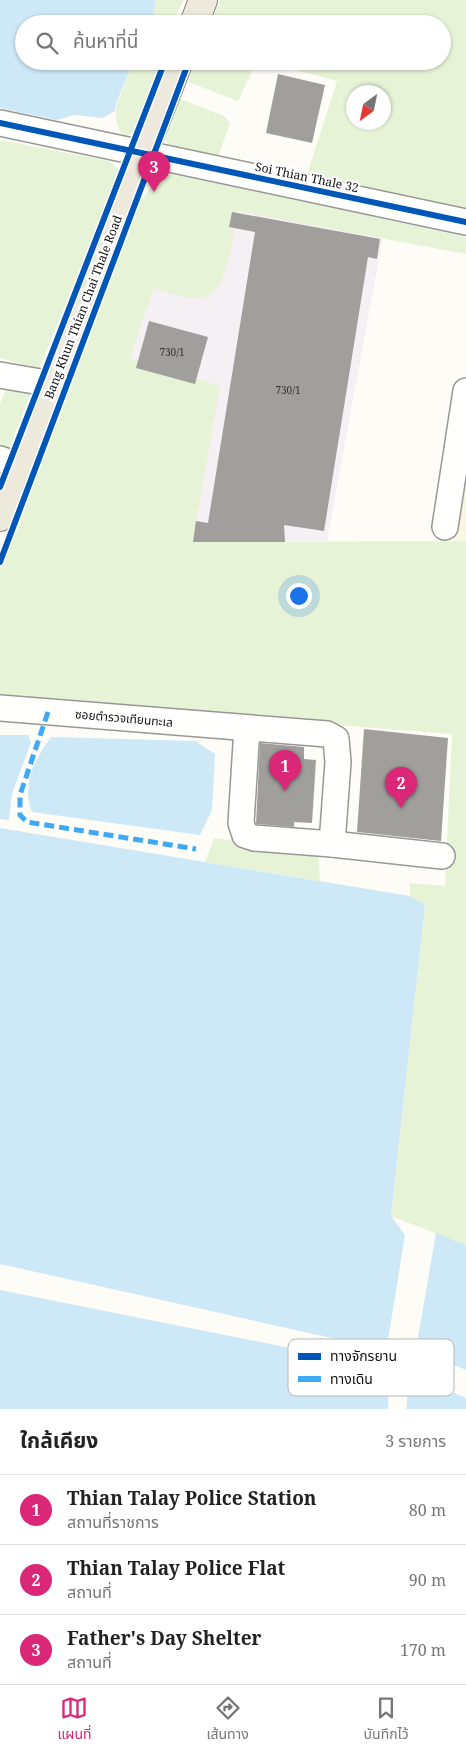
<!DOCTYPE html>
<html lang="th">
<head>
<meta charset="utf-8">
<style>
  body { margin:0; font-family:"Noto Serif","Noto Sans Thai",serif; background:#f2f2f2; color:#222 }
  .compass { position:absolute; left:346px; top:85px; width:45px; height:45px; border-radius:50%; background:#fff; box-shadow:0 1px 4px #0004; rotate:213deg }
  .you { position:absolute; left:298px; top:595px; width:18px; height:18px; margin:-12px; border:4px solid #fff; border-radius:50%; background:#1a73e8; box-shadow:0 0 0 8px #1a73e833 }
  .badge { display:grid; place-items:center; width:32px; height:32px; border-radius:50%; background:#db2777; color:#fff; font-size:16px; font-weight:700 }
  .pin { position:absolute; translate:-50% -41px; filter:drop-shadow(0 1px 2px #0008) }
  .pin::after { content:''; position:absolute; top:26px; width:18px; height:15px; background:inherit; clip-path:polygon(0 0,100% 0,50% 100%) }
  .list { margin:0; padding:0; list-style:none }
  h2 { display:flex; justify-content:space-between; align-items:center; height:65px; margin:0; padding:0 20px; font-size:21px }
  h2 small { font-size:16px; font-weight:400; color:#767676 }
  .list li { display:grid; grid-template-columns:32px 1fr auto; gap:15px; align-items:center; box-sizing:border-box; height:70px; padding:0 20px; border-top:1px solid #e0e0e0 }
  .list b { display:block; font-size:19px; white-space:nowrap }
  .list p { margin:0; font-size:16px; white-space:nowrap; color:#767676 }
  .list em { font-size:16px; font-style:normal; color:#767676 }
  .icon { flex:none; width:28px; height:28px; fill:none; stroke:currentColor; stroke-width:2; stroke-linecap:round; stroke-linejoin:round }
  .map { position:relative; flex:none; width:466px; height:1409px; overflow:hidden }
  .search { position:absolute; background:#fff; box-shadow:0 1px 4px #0004; left:15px; right:15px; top:15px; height:55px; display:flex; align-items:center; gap:12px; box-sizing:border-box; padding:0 18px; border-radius:28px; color:#767676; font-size:19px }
  .sheet { height:275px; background:#fff }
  nav { display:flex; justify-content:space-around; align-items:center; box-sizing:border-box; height:70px; border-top:1px solid #e0e0e0; background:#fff; font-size:14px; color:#767676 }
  nav a { display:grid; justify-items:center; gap:2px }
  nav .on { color:#db2777 }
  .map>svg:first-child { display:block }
</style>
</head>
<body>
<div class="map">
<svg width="466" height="1409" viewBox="0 0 466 1409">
  <rect width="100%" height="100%" fill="#fdfcf7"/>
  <path fill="#f5f0f3" d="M183,200L383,237L327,541L68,543Z"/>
  <path fill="#f9f7e4" d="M466,463V541H455Z"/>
  <g fill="#e7f3d7" fill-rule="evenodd">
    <path d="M156,0H184L171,24H150L153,18Z"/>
    <path d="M220,0H466V209L305,181L337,81L263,61H442V24H211ZM354,92H384V122H354Z"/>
    <path d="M130,61H159C153,86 150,127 124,138C103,104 130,92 130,61Z"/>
    <path d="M196,61H257L238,101L188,82Z"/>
    <path d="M178,98L224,116L230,123L216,163C196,157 172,153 161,134Z"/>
    <path d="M0,140L109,161L121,171L39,369L0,358Z"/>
    <path d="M176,173L466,237V254L237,211L230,254L220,285L207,297H183L154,288L130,358L220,386L193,542L466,541V1245L391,1216L425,905L410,896V883L445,886L452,734L0,699V570L139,204L157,178Z"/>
    <path d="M8,384L31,392L0,473V404Z"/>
    <path d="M214,838L318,852L320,881L205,862Z"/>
  </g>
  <g fill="#cde8f7">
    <path d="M0,0H156L153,18L150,24H24V61H130C130,80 117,93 115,111L102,118L74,115L57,120L0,108Z"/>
    <path d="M0,735H28L31,742L12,794L9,820L0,819Z"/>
    <path d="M51,737L195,741L215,754L212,810L200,835L32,812C21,785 35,759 51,737Z"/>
    <path d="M0,828L410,896L425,905L391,1216L405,1235L387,1346L372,1347L0,1264Z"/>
    <path d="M436,1233L466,1245V1370L416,1349Z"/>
    <path d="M0,1290L385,1367C399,1384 405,1380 424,1383C438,1385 453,1393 466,1398V1409H406L408,1392L389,1385L388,1409H0Z"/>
  </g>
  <g fill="#a19f9c">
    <path d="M278,74L325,85L312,143L266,133Z"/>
    <path d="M232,212L380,239L377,259L368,257L324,531L284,525L285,542H193L196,521L208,523L255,232L229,227Z"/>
    <path d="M149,321L208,337L195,384L136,368Z"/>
    <path d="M364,729L448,738L441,841L357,832Z"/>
    <path d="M260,743L304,747V759L316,760L312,823L294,822V827L256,824Z"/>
  </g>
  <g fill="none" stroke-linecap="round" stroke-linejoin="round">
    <defs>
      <g id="minor">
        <path d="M0,123L466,222"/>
        <path d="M0,375L52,384"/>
        <path d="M0,459L20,466"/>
        <path d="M445,527L466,391"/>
        <path d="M0,708C109,717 218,725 327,734L336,739L338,762L332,844L254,838L245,835L241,823L247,728"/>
        <path d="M332,844L442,856"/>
      </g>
      <g id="major">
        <path d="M194,24L203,0"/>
        <path d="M0,517L179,61"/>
      </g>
    </defs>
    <use href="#minor" stroke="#979795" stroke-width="28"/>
    <use href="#major" stroke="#858482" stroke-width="30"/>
    <use href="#minor" stroke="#fffffe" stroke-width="25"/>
    <use href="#major" stroke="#ede9dc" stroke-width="28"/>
    <path stroke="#3fa9f5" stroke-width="5" stroke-dasharray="10 5" stroke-linecap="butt" d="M48,712L20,795V815L27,822L196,849"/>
    <defs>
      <g id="cycleway">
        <path d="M0,123L466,222"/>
        <path d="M0,487L165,61"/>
        <path d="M0,562L189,61"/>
      </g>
    </defs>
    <use href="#cycleway" stroke="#fff" stroke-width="9"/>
    <use href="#cycleway" stroke="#0057b8" stroke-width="6"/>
  </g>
  <g text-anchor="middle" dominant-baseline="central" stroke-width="5" stroke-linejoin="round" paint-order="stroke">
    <g font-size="10" fill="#353434">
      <text x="172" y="352">730/1</text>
      <text x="288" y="390">730/1</text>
    </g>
    <g font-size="12" fill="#111" stroke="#fff">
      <text transform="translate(307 177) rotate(12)">Soi Thian Thale 32</text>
      <text transform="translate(83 307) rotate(-69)">Bang Khun Thian Chai Thale Road</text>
      <text transform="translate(124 718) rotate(5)">ซอยตำรวจเทียนทะเล</text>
    </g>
  </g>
  <rect x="288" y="1339" width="166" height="57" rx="8" fill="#fff" stroke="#b8b8b8" stroke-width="1"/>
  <rect x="298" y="1353" width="23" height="7" fill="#0057b8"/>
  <rect x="298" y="1376" width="23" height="6" fill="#3fa9f5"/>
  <g font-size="14" fill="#111">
    <text x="330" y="1361">ทางจักรยาน</text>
    <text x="330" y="1384">ทางเดิน</text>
  </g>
</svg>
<svg class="compass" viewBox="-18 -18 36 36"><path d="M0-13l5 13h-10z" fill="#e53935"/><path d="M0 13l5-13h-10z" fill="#767676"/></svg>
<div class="you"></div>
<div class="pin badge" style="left:285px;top:791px">1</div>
<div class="pin badge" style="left:401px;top:808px">2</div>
<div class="pin badge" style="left:154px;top:192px">3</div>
<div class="search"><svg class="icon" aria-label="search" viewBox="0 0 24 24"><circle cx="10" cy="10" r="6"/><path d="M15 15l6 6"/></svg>ค้นหาที่นี่</div>
</div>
<section class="sheet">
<h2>ใกล้เคียง<small>3 รายการ</small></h2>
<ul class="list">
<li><span class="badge">1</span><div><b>Thian Talay Police Station</b><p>สถานที่ราชการ</p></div><em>80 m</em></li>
<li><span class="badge">2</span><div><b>Thian Talay Police Flat</b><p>สถานที่</p></div><em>90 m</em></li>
<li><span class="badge">3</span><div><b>Father's Day Shelter</b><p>สถานที่</p></div><em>170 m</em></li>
</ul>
</section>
<nav>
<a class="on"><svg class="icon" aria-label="map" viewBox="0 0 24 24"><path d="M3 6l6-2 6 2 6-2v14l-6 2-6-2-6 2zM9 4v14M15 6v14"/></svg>แผนที่</a>
<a><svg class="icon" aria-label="directions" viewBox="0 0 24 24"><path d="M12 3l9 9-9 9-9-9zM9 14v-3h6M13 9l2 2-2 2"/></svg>เส้นทาง</a>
<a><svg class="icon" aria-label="saved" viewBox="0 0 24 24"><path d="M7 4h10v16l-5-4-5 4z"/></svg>บันทึกไว้</a>
</nav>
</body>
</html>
